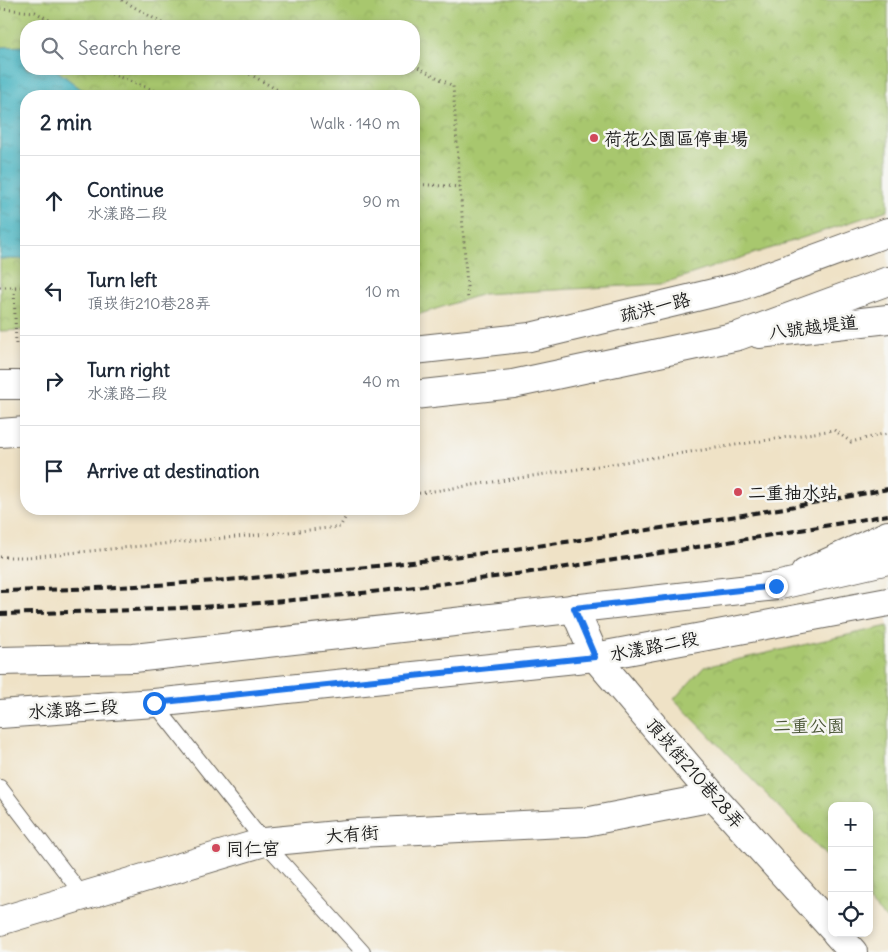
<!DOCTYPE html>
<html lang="en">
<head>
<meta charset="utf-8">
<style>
  body { margin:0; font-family:Delius,"LXGW WenKai TC",sans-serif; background:#f6f6f7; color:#1f2937 }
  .controls { position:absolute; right:15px; bottom:15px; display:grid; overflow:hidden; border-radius:10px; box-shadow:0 2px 8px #0003 }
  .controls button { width:45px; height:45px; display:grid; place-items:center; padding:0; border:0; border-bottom:1px solid #e0e1e3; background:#fff; color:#1f2937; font:25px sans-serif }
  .stop { position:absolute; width:15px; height:15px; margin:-11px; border:4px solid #1a73e8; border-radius:50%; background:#fff }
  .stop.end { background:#1a73e8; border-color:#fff; box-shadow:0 1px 5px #0008 }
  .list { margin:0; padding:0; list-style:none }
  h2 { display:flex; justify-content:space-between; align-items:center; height:65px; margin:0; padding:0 20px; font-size:21px }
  h2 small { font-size:16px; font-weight:400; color:#747a83 }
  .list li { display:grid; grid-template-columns:32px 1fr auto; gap:15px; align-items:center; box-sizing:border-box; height:90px; padding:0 20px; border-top:1px solid #e0e1e3 }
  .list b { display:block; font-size:19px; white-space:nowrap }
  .list p { margin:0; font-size:16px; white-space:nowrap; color:#747a83 }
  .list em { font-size:16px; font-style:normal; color:#747a83 }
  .icon { flex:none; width:28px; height:28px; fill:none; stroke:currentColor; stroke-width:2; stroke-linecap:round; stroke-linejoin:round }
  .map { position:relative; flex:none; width:888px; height:952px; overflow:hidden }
  .search { position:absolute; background:#fff; box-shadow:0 2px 8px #0003; left:20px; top:20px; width:400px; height:55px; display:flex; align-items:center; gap:12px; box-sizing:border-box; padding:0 18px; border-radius:20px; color:#747a83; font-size:19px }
  .panel { position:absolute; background:#fff; box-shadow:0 2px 8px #0003; left:20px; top:90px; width:400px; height:425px; border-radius:20px }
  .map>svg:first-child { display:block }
</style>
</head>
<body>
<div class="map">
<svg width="888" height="952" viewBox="0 0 888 952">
  <defs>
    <pattern id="park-crowns" width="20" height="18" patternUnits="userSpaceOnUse" patternTransform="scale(1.25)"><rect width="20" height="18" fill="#a8c76e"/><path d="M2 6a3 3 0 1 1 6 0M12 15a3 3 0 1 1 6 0" fill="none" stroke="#90aa5f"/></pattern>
    <pattern id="water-ripples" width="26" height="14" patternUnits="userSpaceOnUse" patternTransform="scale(1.25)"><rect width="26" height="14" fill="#46b4c1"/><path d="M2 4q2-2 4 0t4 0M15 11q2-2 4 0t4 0" fill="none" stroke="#3a929c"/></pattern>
  </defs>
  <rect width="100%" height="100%" fill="#f6f6f2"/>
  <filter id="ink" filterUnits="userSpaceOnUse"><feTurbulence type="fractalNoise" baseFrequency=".02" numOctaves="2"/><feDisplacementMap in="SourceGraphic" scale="10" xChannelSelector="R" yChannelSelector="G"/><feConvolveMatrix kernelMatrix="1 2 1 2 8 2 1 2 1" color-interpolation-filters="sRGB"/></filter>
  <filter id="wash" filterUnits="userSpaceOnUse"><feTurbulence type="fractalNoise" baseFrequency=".0096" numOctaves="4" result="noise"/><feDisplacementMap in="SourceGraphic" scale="20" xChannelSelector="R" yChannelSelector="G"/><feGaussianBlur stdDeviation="1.12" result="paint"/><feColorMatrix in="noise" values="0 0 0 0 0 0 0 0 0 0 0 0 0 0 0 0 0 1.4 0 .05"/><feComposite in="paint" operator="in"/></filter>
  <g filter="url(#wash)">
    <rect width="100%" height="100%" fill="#efe2c6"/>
    <g fill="url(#park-crowns)" stroke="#627245" fill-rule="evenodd">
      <path d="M0,0H888V210L661,284L483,294L414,316V96H26V330L0,331ZM26,26H414V69H26Z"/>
      <path d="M888,626V921L869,901V806H832V862L674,699L704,667Z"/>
    </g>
    <path fill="url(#water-ripples)" stroke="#31686e" d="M26,46V69H55L81,89L102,96H26V259H0V47Z"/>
  </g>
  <g filter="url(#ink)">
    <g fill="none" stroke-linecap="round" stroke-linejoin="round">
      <defs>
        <g id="lane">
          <path d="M154,703L264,842L363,952"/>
          <path d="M0,787L84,897"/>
        </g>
        <g id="street">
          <path d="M759,334L888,319"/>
          <path d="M805,573L888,535"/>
          <path d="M574,608L595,657L714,797L832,928"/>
          <path d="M0,921L264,842L358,833L585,822L714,797"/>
          <path d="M836,933L853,952"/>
        </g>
        <g id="secondary">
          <path d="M414,350L530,337L738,287L888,232"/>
          <path d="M0,385H26"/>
          <path d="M414,395L513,384L738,336L888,281"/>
          <path d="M0,433L26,431"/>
          <path d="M0,661L134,658L776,586L888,560"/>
          <path d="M0,714L154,703L595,657L888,602"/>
        </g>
      </defs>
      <use href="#lane" stroke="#666158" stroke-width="16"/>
      <use href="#street" stroke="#666158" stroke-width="30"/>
      <use href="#secondary" stroke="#666158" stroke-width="30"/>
      <g stroke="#666158" stroke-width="3" stroke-dasharray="1 4" stroke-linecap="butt">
        <path d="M122,0L167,26"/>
        <path d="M0,9L35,12L60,26"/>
        <path d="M414,65L453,86L468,301"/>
        <path d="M103,69L106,72L169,96"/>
        <path d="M241,69L288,96"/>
        <path d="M414,184L460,187"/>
        <path d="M0,287H26"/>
        <path d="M14,288L16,345"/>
        <path d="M414,494L834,430L851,442L888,433"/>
        <path d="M0,557H27L340,527L350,509"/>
      </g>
      <use href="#lane" stroke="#fff" stroke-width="14"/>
      <use href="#street" stroke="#fff" stroke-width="28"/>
      <use href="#secondary" stroke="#fff" stroke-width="28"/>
      <g stroke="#1c1c1c" stroke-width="4" stroke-dasharray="8 4" stroke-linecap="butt">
        <path d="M0,591C172,588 344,572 515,549C640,532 764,513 888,489"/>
        <path d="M0,614C105,611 210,609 314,598C507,579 698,548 888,515"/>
      </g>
    </g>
  </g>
  <g fill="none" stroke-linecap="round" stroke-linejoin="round" filter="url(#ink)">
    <path stroke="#1a73e8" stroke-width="6" d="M154,703L595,657L574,608L776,586"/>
  </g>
  <g fill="#d1495b" stroke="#f6f6f2" stroke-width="2">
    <circle cx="594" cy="138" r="5"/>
    <circle cx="738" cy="492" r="5"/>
    <circle cx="216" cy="848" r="5"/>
  </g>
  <g text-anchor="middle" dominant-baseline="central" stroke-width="5" stroke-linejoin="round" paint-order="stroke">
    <g font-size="18" fill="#1c1c1c" stroke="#f6f6f2" text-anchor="start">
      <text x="604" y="138">荷花公園區停車場</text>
      <text x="748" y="492">二重抽水站</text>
      <text x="226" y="848">同仁宮</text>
    </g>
    <g font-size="18" fill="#1c1c1c" stroke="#f6f6f2">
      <text transform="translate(655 307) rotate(-14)">疏洪一路</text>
      <text transform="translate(813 327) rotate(-7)">八號越堤道</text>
      <text transform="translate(654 646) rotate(-11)">水漾路二段</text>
      <text transform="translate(73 709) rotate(-4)">水漾路二段</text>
      <text transform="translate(695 773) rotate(49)">頂崁街210巷28弄</text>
      <text transform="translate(352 834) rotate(-5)">大有街</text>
    </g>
    <g font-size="18" fill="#4d5839" stroke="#f6f6f2">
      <text x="809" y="725">二重公園</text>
    </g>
  </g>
</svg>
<div class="controls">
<button>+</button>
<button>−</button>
<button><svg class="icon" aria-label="locate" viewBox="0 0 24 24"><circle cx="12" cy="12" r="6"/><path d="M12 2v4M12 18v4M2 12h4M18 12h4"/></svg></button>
</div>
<div class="stop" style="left:154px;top:703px"></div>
<div class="stop end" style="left:776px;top:586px"></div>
<div class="search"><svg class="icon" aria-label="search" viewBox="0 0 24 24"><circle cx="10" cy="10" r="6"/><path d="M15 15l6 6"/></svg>Search here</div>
<section class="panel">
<h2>2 min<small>Walk · 140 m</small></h2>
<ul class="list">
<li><svg class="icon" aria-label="ahead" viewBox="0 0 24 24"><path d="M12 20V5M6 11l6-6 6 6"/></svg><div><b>Continue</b><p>水漾路二段</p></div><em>90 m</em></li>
<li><svg class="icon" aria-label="left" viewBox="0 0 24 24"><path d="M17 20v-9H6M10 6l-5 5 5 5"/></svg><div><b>Turn left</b><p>頂崁街210巷28弄</p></div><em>10 m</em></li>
<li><svg class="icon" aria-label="right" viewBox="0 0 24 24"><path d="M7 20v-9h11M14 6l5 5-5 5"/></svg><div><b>Turn right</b><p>水漾路二段</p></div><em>40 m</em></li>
<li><svg class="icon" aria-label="arrive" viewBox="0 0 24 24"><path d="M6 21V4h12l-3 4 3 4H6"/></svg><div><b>Arrive at destination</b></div></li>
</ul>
</section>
</div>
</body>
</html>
